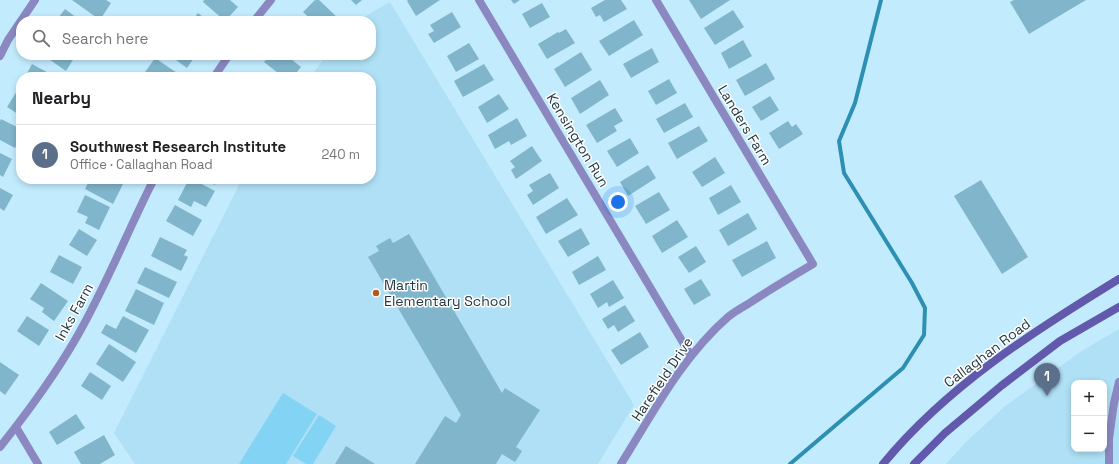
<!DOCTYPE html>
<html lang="en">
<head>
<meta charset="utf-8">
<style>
  body { margin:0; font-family:"Space Grotesk",sans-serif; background:#f6f6f6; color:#202124 }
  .controls { position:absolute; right:12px; bottom:12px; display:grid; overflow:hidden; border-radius:8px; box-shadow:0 2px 6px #0003 }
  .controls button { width:36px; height:36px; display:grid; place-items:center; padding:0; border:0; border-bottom:1px solid #e0e0e0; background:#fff; color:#202124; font:20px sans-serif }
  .you { position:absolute; left:618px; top:202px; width:14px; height:14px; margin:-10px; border:3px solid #fff; border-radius:50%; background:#1a73e8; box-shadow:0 0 0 6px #1a73e833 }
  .badge { display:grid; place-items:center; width:26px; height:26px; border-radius:50%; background:#b9561c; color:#fff; font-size:13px; font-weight:700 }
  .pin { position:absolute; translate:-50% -33px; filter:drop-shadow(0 1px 2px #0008) }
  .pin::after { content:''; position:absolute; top:21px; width:14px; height:12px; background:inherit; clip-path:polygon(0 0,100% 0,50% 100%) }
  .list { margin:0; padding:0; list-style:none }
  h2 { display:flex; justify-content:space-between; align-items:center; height:52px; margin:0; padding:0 16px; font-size:17px }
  h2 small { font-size:13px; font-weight:400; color:#757577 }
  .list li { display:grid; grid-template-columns:26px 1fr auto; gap:12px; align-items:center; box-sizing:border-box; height:60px; padding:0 16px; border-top:1px solid #e0e0e0 }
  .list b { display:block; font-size:15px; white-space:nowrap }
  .list p { margin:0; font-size:13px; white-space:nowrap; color:#757577 }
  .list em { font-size:13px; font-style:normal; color:#757577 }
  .icon { flex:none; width:22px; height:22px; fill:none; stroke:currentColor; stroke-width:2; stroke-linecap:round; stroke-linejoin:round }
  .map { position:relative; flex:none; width:1119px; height:464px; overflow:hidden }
  .search { position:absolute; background:#fff; box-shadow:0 2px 6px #0003; left:16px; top:16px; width:360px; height:44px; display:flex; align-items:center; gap:10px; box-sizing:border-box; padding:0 14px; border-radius:16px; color:#757577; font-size:15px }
  .panel { position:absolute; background:#fff; box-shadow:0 2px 6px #0003; left:16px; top:72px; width:360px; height:112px; border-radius:16px }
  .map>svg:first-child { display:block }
</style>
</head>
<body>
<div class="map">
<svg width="1119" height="464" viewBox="0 0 1119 464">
  <rect width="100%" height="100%" fill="#c2ecfe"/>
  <g fill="#afe0f5" fill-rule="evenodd">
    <path d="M390,2L634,405L598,464H135L114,433L242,179H371V77H310L327,55H371V21H357Z"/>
    <path d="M1119,329V464H946L965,443L1004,407L1080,352ZM1074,383H1104V449H1074Z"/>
  </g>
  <g fill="#83d3f4">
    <path d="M283,393L317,414L286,464H239Z"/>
    <path d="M319,415L336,426L313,464H306L293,456Z"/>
  </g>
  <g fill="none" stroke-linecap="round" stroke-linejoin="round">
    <path stroke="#2d90b2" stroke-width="4" d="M790,464L903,368L924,335L925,308L912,283L844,173L839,141L855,103L881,0"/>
  </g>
  <g fill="#81b5cb">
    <path d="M72,0H106L111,3L100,20Z"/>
    <path d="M204,0H230L238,7L225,21L203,2Z"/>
    <path d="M315,0H319L339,19L337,21H330L328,20L327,21H313L303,12Z"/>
    <path d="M351,0H362L356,5Z"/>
    <path d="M408,0H440L416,16L407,1Z"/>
    <path d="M511,0H520L514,4Z"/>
    <path d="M605,0H621L627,9L604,22L600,15L596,17L591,8Z"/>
    <path d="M689,0H730L701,19Z"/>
    <path d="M1014,0H1086L1029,34L1010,2Z"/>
    <path d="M542,3L550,17L530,28L522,14Z"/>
    <path d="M65,9L81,21H56Z"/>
    <path d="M733,10L744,27L715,45L704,28Z"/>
    <path d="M452,12L461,27L434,43L428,34L434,31L430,25Z"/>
    <path d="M198,13L208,21H192Z"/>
    <path d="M634,20L643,35L609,56L599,41Z"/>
    <path d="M566,29L575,43L547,59L538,44L558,32L559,33Z"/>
    <path d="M743,40L752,56L729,69L721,53Z"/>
    <path d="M469,43L479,59L456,72L447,56Z"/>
    <path d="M652,48L659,62L631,78L623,64Z"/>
    <path d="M581,52L592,70L565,87L554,69Z"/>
    <path d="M43,55H76L66,71Z"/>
    <path d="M169,55H196L187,68Z"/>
    <path d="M270,55H286L301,67L293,77H283L264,62Z"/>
    <path d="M155,58L183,77H146L143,75Z"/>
    <path d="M766,63L775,79L745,96L736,80Z"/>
    <path d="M32,64L56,77H25Z"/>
    <path d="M484,64L494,80L463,97L454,81Z"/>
    <path d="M256,72L262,77H252Z"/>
    <path d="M669,79L677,93L656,105L648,91Z"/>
    <path d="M600,80L609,95L580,114L571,98Z"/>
    <path d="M17,91L21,93V116L7,107Z"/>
    <path d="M499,94L509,109L487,123L478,107Z"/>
    <path d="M770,96L779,110L761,121L752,107Z"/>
    <path d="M685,103L693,117L664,133L656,119Z"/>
    <path d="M615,108L623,121L614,126L617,131L597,143L586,125Z"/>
    <path d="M517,118L527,136L511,145L509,141L495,149L488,135Z"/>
    <path d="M1,119L21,129V136L15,148L0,140V121Z"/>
    <path d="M788,121L792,127L796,124L803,134L779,149L769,133Z"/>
    <path d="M699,126L708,141L677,159L668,143Z"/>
    <path d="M630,138L639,153L617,167L607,151Z"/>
    <path d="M532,146L542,161L516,179L511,170L515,167L510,161Z"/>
    <path d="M0,153L12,159L3,177L0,175Z"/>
    <path d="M715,157L725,173L702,187L692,172Z"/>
    <path d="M648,165L656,178L628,196L620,182Z"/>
    <path d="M550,173L559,188L533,205L527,195L533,191L529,185Z"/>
    <path d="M90,179H119L124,182L113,204L85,189Z"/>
    <path d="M189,179H192L215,191L206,207L194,201L191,207L178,200Z"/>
    <path d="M206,179H218L215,185Z"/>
    <path d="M981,180L1028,257L1002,274L954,196Z"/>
    <path d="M731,185L741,202L718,215L709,198Z"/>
    <path d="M0,188L13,195L4,211L0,208Z"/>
    <path d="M659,192L670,210L646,224L635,206Z"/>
    <path d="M85,195L110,207L99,230L85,223L88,217L77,212Z"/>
    <path d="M567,198L578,215L546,234L536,217Z"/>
    <path d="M175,205L202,220L193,236L166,221Z"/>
    <path d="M748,213L757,229L728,246L719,230Z"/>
    <path d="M677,220L688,237L662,253L652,236Z"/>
    <path d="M581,228L590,244L568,257L558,241Z"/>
    <path d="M79,229L97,240L87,256L69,245Z"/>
    <path d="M409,234L502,393L505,388L540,410L516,447L522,451L515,462L502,454L496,464H415L445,416L456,423L461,415L368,257L379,251L376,246L390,238L393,243Z"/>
    <path d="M160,237L187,250L184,255L188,257L181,271L151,256Z"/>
    <path d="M767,241L776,258L742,277L732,260Z"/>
    <path d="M696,246L706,262L689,273L678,257Z"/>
    <path d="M59,255L82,267L73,284L50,272Z"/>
    <path d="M598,256L606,270L579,285L572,272Z"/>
    <path d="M145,267L177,282L169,298L137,283Z"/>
    <path d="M701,279L711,295L694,305L684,289Z"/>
    <path d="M613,280L624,298L609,307L607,302L598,308L590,294Z"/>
    <path d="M41,283L68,301L54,321L42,312L44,308L30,299Z"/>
    <path d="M136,289L164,303L154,325L125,311Z"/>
    <path d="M625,305L635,321L618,332L614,325L608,329L602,319Z"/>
    <path d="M27,316L49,330L39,346L17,331Z"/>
    <path d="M123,316L149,330L136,353L101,333L106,324L116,329Z"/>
    <path d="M640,332L649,347L621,365L611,350Z"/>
    <path d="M109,344L136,362L123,382L96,364Z"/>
    <path d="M0,362L19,375L5,395L0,391Z"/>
    <path d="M90,372L111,386L102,400L81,386Z"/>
    <path d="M76,414L85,428L57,445L49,432Z"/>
    <path d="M104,435L115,455L100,464H81L74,452Z"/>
    <path d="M346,446L375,464H335Z"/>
  </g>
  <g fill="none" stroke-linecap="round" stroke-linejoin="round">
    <g stroke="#8b88c1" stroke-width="8">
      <path d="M479,0L691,356"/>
      <path d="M254,21L271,0"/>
      <path d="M0,56L8,40L35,0"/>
      <path d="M214,77L229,55"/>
      <path d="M16,427L38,464"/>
      <path d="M0,447C27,413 53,378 75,340C105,289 127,232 154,179"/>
      <path d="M621,464C653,413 682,357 728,317C734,312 741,308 748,304C769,290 791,277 813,264L656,0"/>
      <path d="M1109,464V439L1114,403L1119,382"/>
    </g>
    <g stroke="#6359ac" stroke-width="8">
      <path d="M883,464C947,386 1034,331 1119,279"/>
      <path d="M914,464L945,433L1001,386L1060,341L1119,307"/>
    </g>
  </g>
  <circle fill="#b9561c" stroke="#fff" stroke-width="1.5" cx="376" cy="293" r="4"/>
  <g text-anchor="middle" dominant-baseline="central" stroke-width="3" stroke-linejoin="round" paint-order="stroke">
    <g font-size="14" fill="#233841" stroke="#fff">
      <text transform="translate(745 125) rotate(59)">Landers Farm</text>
      <text transform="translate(578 140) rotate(59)">Kensington Run</text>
      <text transform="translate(74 312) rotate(-61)">Inks Farm</text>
      <text transform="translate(987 353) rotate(-37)">Callaghan Road</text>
      <text transform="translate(662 379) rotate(-56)">Harefield Drive</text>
    </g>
    <g font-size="14" fill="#233841" stroke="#fff" text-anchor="start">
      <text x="384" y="285">Martin<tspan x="384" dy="16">Elementary School</tspan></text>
    </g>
  </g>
</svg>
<div class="controls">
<button>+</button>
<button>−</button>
</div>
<div class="you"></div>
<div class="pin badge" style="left:1047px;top:396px;background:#5c6f8a">1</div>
<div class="search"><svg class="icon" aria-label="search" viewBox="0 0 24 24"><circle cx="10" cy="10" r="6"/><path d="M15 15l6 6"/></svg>Search here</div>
<section class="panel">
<h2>Nearby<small></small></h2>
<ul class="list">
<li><span class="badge" style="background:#5c6f8a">1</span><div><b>Southwest Research Institute</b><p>Office · Callaghan Road</p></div><em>240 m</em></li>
</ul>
</section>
</div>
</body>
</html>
